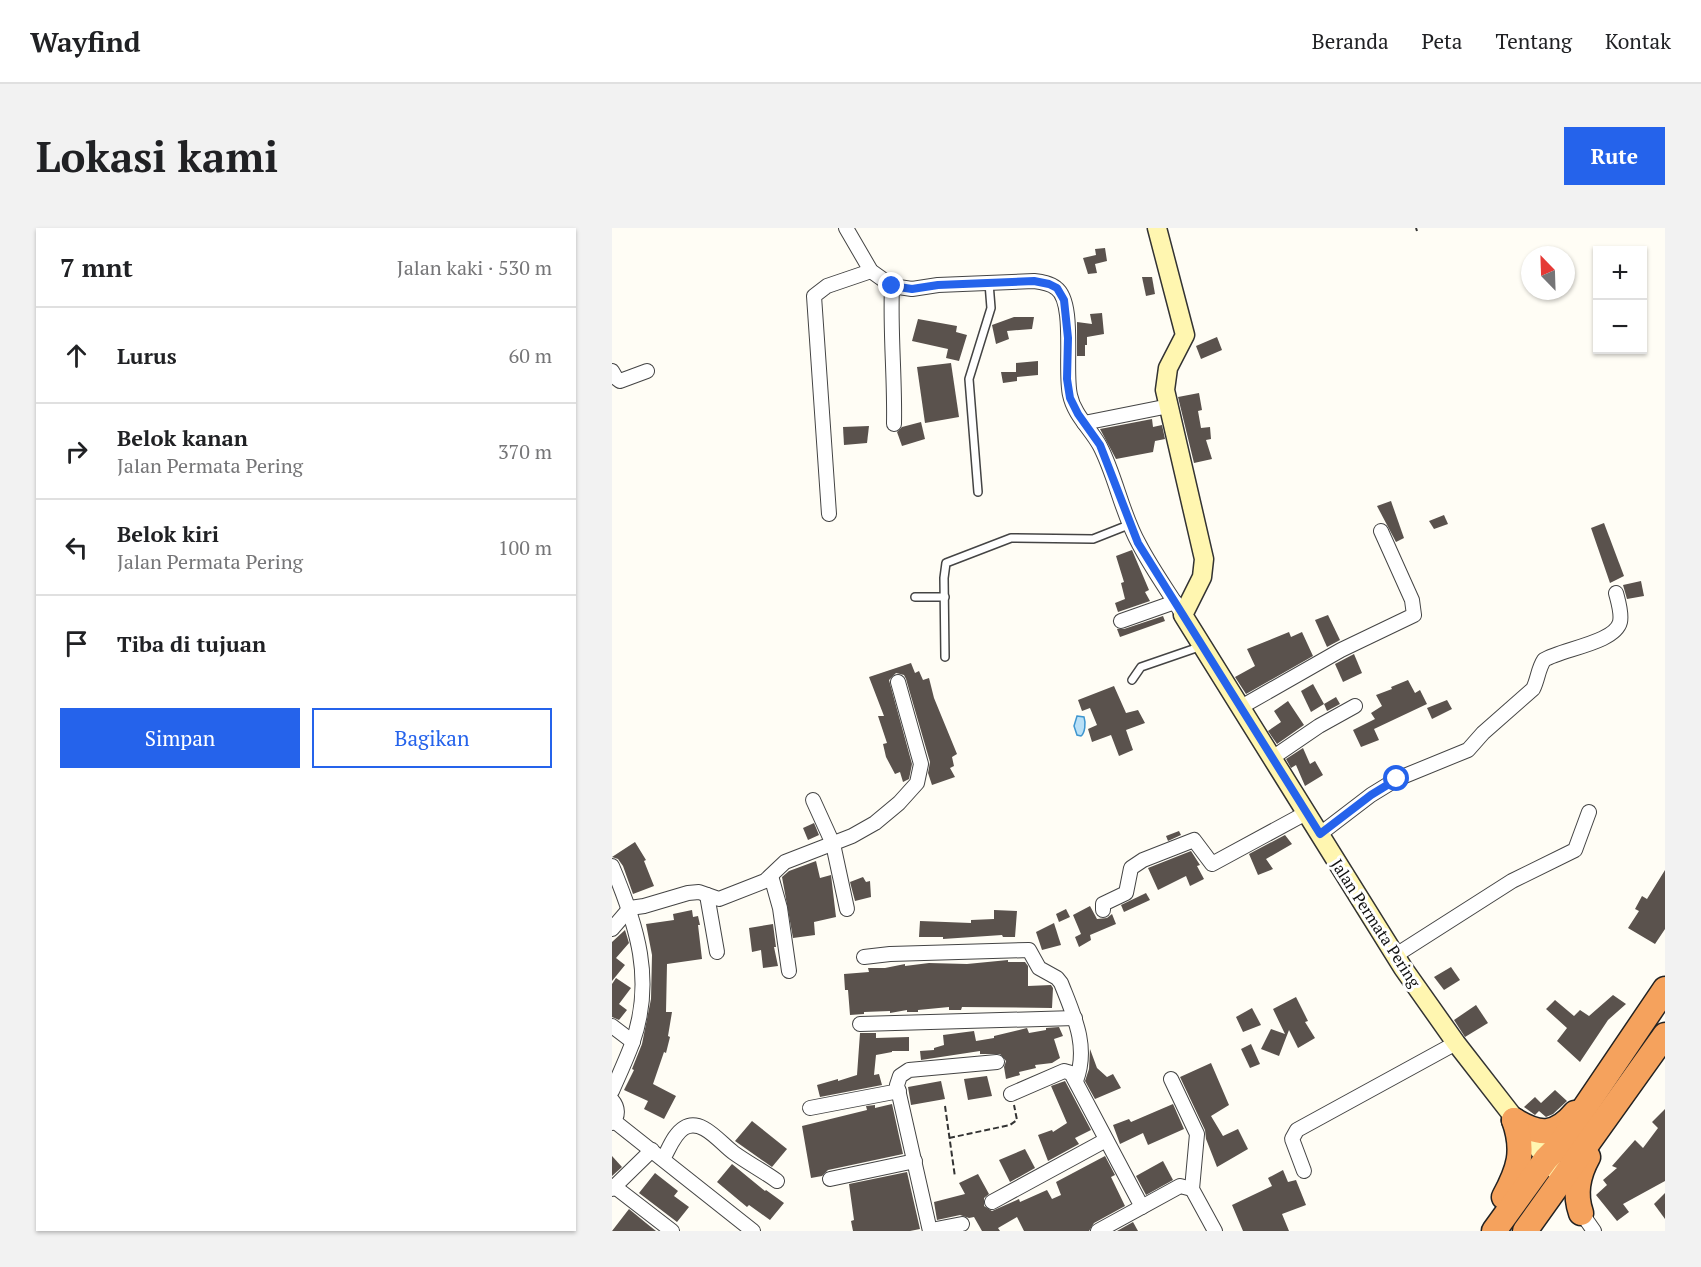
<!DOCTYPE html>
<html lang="id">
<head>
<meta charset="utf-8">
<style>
  body { margin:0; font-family:"PT Serif",serif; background:#f2f2f2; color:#202124 }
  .controls { position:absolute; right:18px; top:18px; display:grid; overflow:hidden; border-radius:0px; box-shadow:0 2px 4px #0004 }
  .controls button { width:54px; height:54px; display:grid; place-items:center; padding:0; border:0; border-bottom:2px solid #e0e0e0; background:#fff; color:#202124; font:30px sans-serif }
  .compass { position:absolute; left:909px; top:18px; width:54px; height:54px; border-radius:50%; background:#fff; box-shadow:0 2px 4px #0004; rotate:337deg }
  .stop { position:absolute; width:18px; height:18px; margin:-14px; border:4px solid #2563eb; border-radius:50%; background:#fff }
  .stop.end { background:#2563eb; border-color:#fff; box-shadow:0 2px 6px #0008 }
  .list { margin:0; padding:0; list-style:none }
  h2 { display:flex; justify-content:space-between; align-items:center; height:78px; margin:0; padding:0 24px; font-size:26px }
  h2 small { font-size:20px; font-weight:400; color:#757577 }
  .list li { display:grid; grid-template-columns:39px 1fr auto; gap:18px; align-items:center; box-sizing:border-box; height:96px; padding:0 24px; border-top:2px solid #e0e0e0 }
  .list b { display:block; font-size:22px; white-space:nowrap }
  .list p { margin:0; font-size:20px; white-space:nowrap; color:#757577 }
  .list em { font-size:20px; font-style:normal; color:#757577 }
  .actions { display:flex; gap:12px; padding:18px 24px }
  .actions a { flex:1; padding:14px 0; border:2px solid #2563eb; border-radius:0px; text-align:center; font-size:21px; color:#2563eb }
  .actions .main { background:#2563eb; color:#fff }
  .icon { flex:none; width:33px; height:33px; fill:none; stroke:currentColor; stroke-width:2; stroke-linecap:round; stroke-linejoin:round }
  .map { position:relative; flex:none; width:1053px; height:1003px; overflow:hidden; border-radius:0px }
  header { display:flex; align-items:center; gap:36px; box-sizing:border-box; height:84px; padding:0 30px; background:#fff; border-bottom:2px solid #e0e0e0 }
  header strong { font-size:28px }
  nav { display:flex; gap:33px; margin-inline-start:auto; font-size:21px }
  .intro { display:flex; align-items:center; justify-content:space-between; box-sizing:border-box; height:144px; padding:0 36px }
  h1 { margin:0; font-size:42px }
  .button { padding:15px 27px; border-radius:0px; background:#2563eb; color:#fff; font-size:21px; font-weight:700 }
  main { display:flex; gap:36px; padding:0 36px }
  aside { flex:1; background:#fff; border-radius:0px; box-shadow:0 2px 4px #0004 }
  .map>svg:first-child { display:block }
</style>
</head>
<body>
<header>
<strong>Wayfind</strong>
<nav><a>Beranda</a><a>Peta</a><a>Tentang</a><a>Kontak</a></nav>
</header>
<div class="intro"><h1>Lokasi kami</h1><a class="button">Rute</a></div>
<main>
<aside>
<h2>7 mnt<small>Jalan kaki · 530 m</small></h2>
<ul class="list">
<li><svg class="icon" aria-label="ahead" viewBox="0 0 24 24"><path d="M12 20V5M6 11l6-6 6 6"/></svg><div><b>Lurus</b></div><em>60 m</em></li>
<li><svg class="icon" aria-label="right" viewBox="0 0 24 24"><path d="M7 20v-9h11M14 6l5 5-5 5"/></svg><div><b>Belok kanan</b><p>Jalan Permata Pering</p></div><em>370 m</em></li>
<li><svg class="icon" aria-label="left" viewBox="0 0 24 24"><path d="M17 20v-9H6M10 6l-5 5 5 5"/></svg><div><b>Belok kiri</b><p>Jalan Permata Pering</p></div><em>100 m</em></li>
<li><svg class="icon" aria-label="arrive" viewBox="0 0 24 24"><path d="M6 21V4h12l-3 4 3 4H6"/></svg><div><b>Tiba di tujuan</b></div></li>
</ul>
<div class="actions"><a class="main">Simpan</a><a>Bagikan</a></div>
</aside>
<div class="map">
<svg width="1053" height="1003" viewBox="0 0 1053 1003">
  <rect width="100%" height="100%" fill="#fffdf5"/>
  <path fill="#b9e0f7" stroke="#3f96cf" stroke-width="1.5" d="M465,488L472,489C474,495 473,505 469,508L465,507L462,498Z"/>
  <g fill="#5a524d">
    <path d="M493,20L495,33L483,36L485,45L476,46L471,30L484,27L483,21Z"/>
    <path d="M530,49H540L543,66L534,68Z"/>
    <path d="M490,85L492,106L475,109V117H473V128H465V94L480,96L478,86Z"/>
    <path d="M402,89H422L420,101L395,103L397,111L384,116L380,97Z"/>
    <path d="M306,91L345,98L344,104L355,107L347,133L334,130L336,121L300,113Z"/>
    <path d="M605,109L610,122L589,131L584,118Z"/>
    <path d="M426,133V147L405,149V153L391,155L389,144H404V135Z"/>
    <path d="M339,135L347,189L313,195L305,139Z"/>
    <path d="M587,165L590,182L586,183L589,200L598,199L599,211L594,212L600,231L582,235L566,169Z"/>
    <path d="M540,191L541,199L550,197L553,211L543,213L541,224L504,231L488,201Z"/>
    <path d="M309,194L313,211L290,218L285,204L290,199Z"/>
    <path d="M257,198L255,215L232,217L231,199Z"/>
    <path d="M779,273L792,310L784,314L765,278Z"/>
    <path d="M832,287L836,296L822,301L817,293Z"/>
    <path d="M992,295L1012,348L998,355L979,300Z"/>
    <path d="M520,322L537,362L533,364L538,373L506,384L503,375L513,371L509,355L512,354L504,328Z"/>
    <path d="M1029,353L1032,368L1015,371L1011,357Z"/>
    <path d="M716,387L728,412L715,419L703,392Z"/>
    <path d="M551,388L553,393L508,409L505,401H512Z"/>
    <path d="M677,404L679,409L690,404L701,428L634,466L623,449L643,438L635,421Z"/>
    <path d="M742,426L750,445L731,454L723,436Z"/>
    <path d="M299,435L303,445L307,443L311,452L317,450L322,470L345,526L340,529L342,538L338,540L343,549L320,557L316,545L318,534L294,451L292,447L284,445L277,452L300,536L297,551L291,554L288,544L283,546L274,529L271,516L275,515L266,488H272L257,449Z"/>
    <path d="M796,452L803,465L808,462L815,476L762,501L767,512L749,519L741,502L763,491L759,485L770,478L764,467L780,461L779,459Z"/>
    <path d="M701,456L712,476L699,484L689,463Z"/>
    <path d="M502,458L514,485L526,482L533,495L514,502L521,522L507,528L499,507L480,514L476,501L485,497L478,480L470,483L466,472Z"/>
    <path d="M724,469L728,476L715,483L712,476Z"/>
    <path d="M835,472L840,481L820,491L815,480Z"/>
    <path d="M676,473L692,497L665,516L656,503L669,494L662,483Z"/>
    <path d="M691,520L698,536L703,533L711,547L693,558L684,537L679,540L674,531Z"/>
    <path d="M202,595L207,607L196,612L191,600Z"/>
    <path d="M567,603L569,607L556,613L554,608Z"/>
    <path d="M673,607L680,616L654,631L661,641L646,647L637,626Z"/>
    <path d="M23,614L34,632L32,633L42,658L21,666L11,638L6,631L0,629Z"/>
    <path d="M579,623L588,637L585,638L592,651L578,658L574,648L546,662L536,640Z"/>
    <path d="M204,633L208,650L219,647L224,689L202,694L203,707L181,710L170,649L177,643Z"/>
    <path d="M1053,642V701L1043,716L1016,700L1027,683L1023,681L1030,668L1035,671Z"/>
    <path d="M251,649L254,654L258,653L259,669L243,673L238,654Z"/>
    <path d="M534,665L538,672L512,684L509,677Z"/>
    <path d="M478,678L485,691L495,690L500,686L504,696L478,707L479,712L467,719L463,709L469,706L461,687Z"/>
    <path d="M454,681L458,689L447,694L444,686Z"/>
    <path d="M80,682L81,689L86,688L88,697H86L90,731L55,736L54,784H60L56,808L58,809L54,825L52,824L41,856L64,868L52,891L32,881L36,873L12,862L22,842L20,841L30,816L39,771L40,727L34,696L62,692L61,686Z"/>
    <path d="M382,682L405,683L403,709H391L390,707L331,711V709H307L308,693L359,695V692L382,691Z"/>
    <path d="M442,695L449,717L430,722L424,704Z"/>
    <path d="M161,696L164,719H162L166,738L151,740L149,722L140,724L137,700Z"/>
    <path d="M13,702L17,715L4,730L13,737L0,753V714Z"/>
    <path d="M396,732V734H413L416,738V758L439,757L441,760L440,780L350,779L349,782H337V779L306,782V784H295V782L278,785V783L252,784V786L238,787L236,762H233L232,746L257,744L256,740H273L293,736V738L317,735L355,736Z"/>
    <path d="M839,739L848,752L832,762L822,749Z"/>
    <path d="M4,750L19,760L7,776L15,782L7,792L0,789V756Z"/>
    <path d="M1001,767L1014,776L996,792L968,834L945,813L955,800L934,781L943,772L962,788L968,782L977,788Z"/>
    <path d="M684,769L696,793L693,794L703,810L686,820L677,802L667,828L649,821L659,801L673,806L661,781Z"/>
    <path d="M864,777L876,795L853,809L842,792Z"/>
    <path d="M640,780L649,797L631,804L624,789Z"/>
    <path d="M447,799L451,808L442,811L448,830L440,835L423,837L424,840L407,844L408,847L394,851L392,839L394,833L388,826H368V823L309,832L308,823L322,822V820L332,817L331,807L362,803L364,813L382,810V808L415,800L417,805L434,802V800Z"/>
    <path d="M248,805H264V810L297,809V823H280V824L264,827L262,847L267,846L270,857L208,869L205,857L226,851V853L245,847Z"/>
    <path d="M639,816L648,836L638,840L629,821Z"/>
    <path d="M478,821L485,840L495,849L501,846L509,860L483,871L473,853L477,841Z"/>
    <path d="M599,835L617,877L599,888L611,908L626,901L636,921L605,939L594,911L593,902L568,849Z"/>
    <path d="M375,848L380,868L356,872L352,851Z"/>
    <path d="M329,853L333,871L299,877L296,859Z"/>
    <path d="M453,853L479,902L463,910L467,916L436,933L426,907L440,902L441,904L455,895L439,858Z"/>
    <path d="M943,862L955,873L941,886L934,889L927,883L923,887L912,879L923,869L929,875Z"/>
    <path d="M280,876L291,926L216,942L210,948L199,950L190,898L255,882L254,878L263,877V880Z"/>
    <path d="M561,876L572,901L536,917L531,905L508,916L501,897L517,891L519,894Z"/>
    <path d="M1053,881V953L1011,976L1017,984L1005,993L984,967L995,957L991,952L1005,940L1000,938L1023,912L1031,920L1046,900L1040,894Z"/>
    <path d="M140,893L175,921L160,939L123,913Z"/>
    <path d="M413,921L423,940L398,954L387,932Z"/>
    <path d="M0,928L10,939L0,948Z"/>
    <path d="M493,928L503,947L499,949L513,978L482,995L477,1003H412L405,989L386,1000L388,1003H370L362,989L357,990L348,987L325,992L322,974L353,966L347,955L366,946L377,966L372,970V978L380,983L407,971L408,974L435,962L440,971L449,967L444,954Z"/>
    <path d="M551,933L561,952L534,967L524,948Z"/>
    <path d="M120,936L153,963L154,962L172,975L158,992L137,977L135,979L105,954Z"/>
    <path d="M671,942L676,954L684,952L694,977L670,986L677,1003H631L620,977L660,958L656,950Z"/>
    <path d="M295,944L308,1001L298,1003H241L239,993L242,992L237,956Z"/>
    <path d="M43,945L66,963L62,968L77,979L65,994L27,965Z"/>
    <path d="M1053,965V991L1042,976Z"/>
    <path d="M17,981L34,995L44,1003H0Z"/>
    <path d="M521,994L526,1003H505Z"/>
  </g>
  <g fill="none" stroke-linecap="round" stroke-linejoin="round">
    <defs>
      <g id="lane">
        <path d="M366,264L357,151L379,80L377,55"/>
        <path d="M303,369H333"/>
        <path d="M333,429L332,350L334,335L399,310L481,311L519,296"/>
        <path d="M520,452L529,439L590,418"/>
      </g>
      <g id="street">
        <path d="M234,0L259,43L280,58L300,61L326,57L422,53C430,54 438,55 444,60C464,74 452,142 458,167C462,187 479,201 488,218C504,249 510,286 527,316C540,341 556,363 571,387"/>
        <path d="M280,58C278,104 283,150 282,196"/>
        <path d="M0,143L4,150L8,153L35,143"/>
        <path d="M472,195L557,178"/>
        <path d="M217,286L202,68L215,58L259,43"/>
        <path d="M509,393L563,374"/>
        <path d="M629,479L729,422L802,387L800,372L769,303"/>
        <path d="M660,530L707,498L743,478"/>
        <path d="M201,572L221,616L235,681"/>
        <path d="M708,606L759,567L785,551L856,522L871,505L921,461C926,451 926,441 932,432C949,421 1003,415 1008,394C1010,385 1006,373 1004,365"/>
        <path d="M0,638C25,697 43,753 20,816C14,832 7,847 0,863"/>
        <path d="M159,648L168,680L177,743"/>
        <path d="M95,667L105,724"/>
        <path d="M491,682V676L514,665L519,640L531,632L582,612L600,636L694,585"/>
        <path d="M0,701L18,680L32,678L76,665L87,664L107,671L153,653L173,634L240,608L263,595L287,575L305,555L309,536L286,454"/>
        <path d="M784,727L900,653L963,622L977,584"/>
        <path d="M252,729L278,726L417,722L427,740L445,750L449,755C462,788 477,818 464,853"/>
        <path d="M248,796L463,790"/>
        <path d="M0,798L21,814"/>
        <path d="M559,851L585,906L580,961L603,1003"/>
        <path d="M399,866L452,843L459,845L530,979"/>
        <path d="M0,872C6,879 7,888 0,895"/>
        <path d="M198,880L287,863"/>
        <path d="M2,893L141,1003"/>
        <path d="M51,931C57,921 62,906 72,900C90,889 109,916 122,925C136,935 151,943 165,953"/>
        <path d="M692,943L680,911L685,902L844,815"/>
        <path d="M218,951L303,933"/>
        <path d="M3,959L60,1003"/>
        <path d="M0,961L40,922"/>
        <path d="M380,974L494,912"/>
        <path d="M966,980L982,1003"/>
        <path d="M319,1002L350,996"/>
        <path d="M318,1003L285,857L288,848L297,842L385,834"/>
        <path d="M486,1003L568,958L580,961"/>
      </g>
      <path id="secondary" d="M545,0L573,107L556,140L553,162L592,331L590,349L571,387L791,740L844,815L942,941"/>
      <g id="highway">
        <path d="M902,892C926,907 943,909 963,885"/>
        <path d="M892,969C907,941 913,923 902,892"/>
        <path d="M969,985C962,965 966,947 976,929"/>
        <path d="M882,1003L934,931L946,919L1053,761"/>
        <path d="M913,1003L1053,807"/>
      </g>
    </defs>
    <use href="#lane" stroke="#444" stroke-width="10"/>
    <use href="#street" stroke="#444" stroke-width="16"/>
    <use href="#secondary" stroke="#333" stroke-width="21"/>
    <use href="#highway" stroke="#222" stroke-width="27"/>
    <g stroke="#333" stroke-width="2" stroke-dasharray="6 3" stroke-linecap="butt">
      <path d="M804,0L805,3"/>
      <path d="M333,878L343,949"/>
      <path d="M337,910L398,897L405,892L402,877"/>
    </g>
    <use href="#lane" stroke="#fff" stroke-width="7"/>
    <use href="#street" stroke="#fff" stroke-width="14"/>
    <use href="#secondary" stroke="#fff6b0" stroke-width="18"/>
    <use href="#highway" stroke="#f5a25d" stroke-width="24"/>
  </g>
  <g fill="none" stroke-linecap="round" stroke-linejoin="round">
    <path stroke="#2563eb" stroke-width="8" d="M280,58L300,61L326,57L422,53L437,56L445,60L452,72L456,110L455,151L458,170L466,186L488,217L526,315L708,606L759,567L785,551"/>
  </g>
  <g text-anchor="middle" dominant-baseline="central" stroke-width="6" stroke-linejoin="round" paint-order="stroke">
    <g font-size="16" fill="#111" stroke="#fff">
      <text transform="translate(764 695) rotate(57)">Jalan Permata Pering</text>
    </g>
  </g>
</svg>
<div class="controls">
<button>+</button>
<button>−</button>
</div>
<svg class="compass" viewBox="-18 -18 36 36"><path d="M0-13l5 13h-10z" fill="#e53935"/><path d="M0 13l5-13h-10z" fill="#757577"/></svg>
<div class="stop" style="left:785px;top:551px"></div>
<div class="stop end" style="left:280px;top:58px"></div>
</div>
</main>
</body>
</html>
